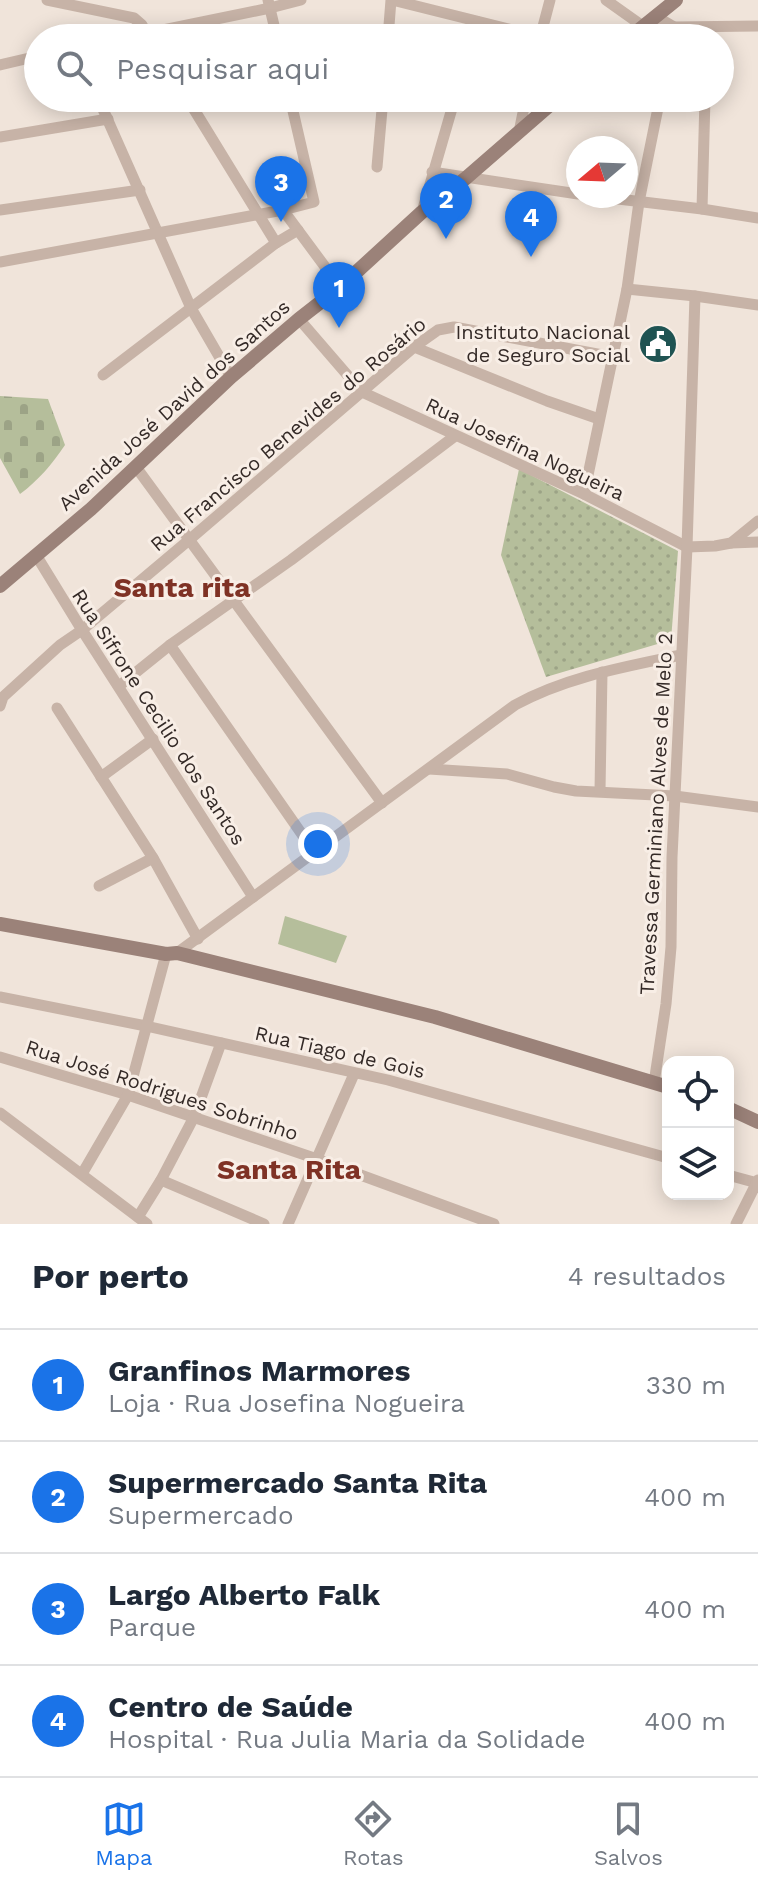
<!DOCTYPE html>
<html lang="pt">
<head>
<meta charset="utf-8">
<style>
  body { margin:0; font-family:"Work Sans",sans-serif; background:#f6f6f7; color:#1f2937 }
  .controls { position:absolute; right:24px; bottom:24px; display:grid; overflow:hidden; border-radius:16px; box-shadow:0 4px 20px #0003 }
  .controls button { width:72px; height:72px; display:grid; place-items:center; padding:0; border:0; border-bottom:2px solid #e0e1e3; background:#fff; color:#1f2937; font:40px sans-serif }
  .compass { position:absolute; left:566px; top:136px; width:72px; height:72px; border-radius:50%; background:#fff; box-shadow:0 4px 20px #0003; rotate:251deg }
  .you { position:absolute; left:318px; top:844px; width:28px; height:28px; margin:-20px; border:6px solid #fff; border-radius:50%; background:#1a73e8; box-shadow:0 0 0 12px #1a73e833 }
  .badge { display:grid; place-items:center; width:52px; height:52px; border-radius:50%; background:#1a73e8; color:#fff; font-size:26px; font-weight:700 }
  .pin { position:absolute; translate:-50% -66px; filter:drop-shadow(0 2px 4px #0008) }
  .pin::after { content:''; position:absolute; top:42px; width:28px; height:24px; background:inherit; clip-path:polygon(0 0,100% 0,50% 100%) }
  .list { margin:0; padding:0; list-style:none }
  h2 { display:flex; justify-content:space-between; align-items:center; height:104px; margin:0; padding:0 32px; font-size:34px }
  h2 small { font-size:26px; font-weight:400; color:#747a83 }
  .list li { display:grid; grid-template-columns:52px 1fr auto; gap:24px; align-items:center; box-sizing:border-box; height:112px; padding:0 32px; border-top:2px solid #e0e1e3 }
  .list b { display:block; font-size:30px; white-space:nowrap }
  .list p { margin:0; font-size:26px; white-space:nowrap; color:#747a83 }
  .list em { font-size:26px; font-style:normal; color:#747a83 }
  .icon { flex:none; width:44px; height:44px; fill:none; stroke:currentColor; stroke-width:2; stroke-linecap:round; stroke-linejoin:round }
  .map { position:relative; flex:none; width:758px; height:1224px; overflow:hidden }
  .search { position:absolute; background:#fff; box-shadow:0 4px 20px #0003; left:24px; right:24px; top:24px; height:88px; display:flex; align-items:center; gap:20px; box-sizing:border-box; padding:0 28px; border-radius:44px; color:#747a83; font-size:30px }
  .sheet { height:552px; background:#fff }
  nav { display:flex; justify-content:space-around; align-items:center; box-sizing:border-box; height:112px; border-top:2px solid #e0e1e3; background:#fff; font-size:22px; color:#747a83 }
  nav a { display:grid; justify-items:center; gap:4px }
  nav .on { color:#1a73e8 }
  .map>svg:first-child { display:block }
</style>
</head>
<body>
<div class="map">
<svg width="758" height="1224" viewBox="0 0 758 1224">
  <defs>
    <pattern id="green-dots" width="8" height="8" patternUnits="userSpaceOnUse" patternTransform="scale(2)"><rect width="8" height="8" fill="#b5be9b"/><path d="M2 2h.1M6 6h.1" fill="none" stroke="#9ca386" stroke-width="1.8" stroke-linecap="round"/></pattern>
    <pattern id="cemetery-stones" width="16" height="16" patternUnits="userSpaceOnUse" patternTransform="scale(2)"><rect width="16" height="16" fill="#b5be9b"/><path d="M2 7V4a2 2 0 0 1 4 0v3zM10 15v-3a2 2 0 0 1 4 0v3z" fill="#9ca386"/></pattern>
  </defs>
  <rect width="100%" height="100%" fill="#f0e4da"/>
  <path fill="url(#green-dots)" d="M519,469L678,551L671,640L546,677L501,555Z"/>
  <path fill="url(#cemetery-stones)" d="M0,396L48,399L65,445C52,464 39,480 20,494L0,458Z"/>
  <path fill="#b5be9b" d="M285,916L347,936L336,963L278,944Z"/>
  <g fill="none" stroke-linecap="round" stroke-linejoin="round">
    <g stroke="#c7b3a7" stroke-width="11">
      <path d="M47,0L134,18L142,25L149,37"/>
      <path d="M268,0L277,38"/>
      <path d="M392,0L545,38"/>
      <path d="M606,0L644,27"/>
      <path d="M657,17L674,27L672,38"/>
      <path d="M674,27L758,26"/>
      <path d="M124,38L270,8L301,0"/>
      <path d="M388,38L391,0"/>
      <path d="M473,38L478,22"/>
      <path d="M540,38L550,0"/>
      <path d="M0,65L38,56"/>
      <path d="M98,98L191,308L231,377"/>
      <path d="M187,98L276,243"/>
      <path d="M519,132L526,98"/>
      <path d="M0,137L108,119"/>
      <path d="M377,167L383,98"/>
      <path d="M432,172L578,194"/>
      <path d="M593,196L702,209L758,218"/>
      <path d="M702,209L705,98"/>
      <path d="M0,210L140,190"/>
      <path d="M283,210L340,287"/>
      <path d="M422,212L455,98"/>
      <path d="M0,262L283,210L314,202L290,98"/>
      <path d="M627,289L695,296L758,305"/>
      <path d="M299,319L362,392L584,494L687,547L715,546L731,543L758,521"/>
      <path d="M414,347L547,401L599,419"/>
      <path d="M103,375L276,243L298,230"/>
      <path d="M136,467L382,803"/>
      <path d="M584,494L627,289L639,202L660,98"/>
      <path d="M731,543L758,542"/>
      <path d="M36,555L82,630L253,897"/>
      <path d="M170,645L315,853"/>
      <path d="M119,686L170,645L291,560L455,436"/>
      <path d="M0,706L3,697L60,645L82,630L189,540L414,347L438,330L454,327L613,357"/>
      <path d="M57,708L153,858L198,939"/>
      <path d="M429,769L507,774L554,787L576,791L675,796L758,807"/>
      <path d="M101,777L153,739"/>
      <path d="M600,791L602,672"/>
      <path d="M99,886L153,858"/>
      <path d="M177,953L515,705C566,677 624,667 681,655"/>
      <path d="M0,997L146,1026L388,1080L668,1158"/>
      <path d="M0,1057L128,1095L317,1159L494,1224"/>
      <path d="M654,1083L666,1004L671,947L672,857L687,547L695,296"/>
      <path d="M0,1113L147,1224"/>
      <path d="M82,1174L128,1095L166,954"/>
      <path d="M728,1175L757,1183"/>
      <path d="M161,1180L264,1224"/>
      <path d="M138,1217L161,1180L194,1117L221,1043"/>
      <path d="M288,1224L354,1074"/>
      <path d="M736,1224L758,1180"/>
    </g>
    <g stroke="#9b8279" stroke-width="14">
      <path d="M629,38L676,0"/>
      <path d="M0,586L91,509L231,377L299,319L340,287L422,212L466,178L558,98"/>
      <path d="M0,924L166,954L177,953L435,1017L668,1087"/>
      <path d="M728,1108L758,1122"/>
    </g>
  </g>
  <defs>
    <symbol id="civic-disc" viewBox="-11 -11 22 22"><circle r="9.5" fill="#1f5352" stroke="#f8eee6"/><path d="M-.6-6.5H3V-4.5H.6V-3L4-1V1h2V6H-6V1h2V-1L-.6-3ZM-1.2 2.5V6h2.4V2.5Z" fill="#fff"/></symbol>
  </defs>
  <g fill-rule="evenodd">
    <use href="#civic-disc" x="636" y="322" width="44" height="44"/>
  </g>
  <g text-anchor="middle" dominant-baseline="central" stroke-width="6" stroke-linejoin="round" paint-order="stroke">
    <g font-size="20" fill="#342a27" stroke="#f8eee6" text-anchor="end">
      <text x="630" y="332">Instituto Nacional<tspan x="630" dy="23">de Seguro Social</tspan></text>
    </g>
    <g font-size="20" fill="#342a27" stroke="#f8eee6">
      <text transform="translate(174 405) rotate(-42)">Avenida José David dos Santos</text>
      <text transform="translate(288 434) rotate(-40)">Rua Francisco Benevides do Rosário</text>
      <text transform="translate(525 449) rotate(25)">Rua Josefina Nogueira</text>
      <text transform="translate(159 717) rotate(57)">Rua Sifrone Cecilio dos Santos</text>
      <text transform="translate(656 814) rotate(-87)">Travessa Germiniano Alves de Melo 2</text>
      <text transform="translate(340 1052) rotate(13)">Rua Tiago de Gois</text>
      <text transform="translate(162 1090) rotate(18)">Rua José Rodrigues Sobrinho</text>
    </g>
    <g font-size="28" font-weight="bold" fill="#7f3225" stroke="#f8eee6">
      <text x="182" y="587">Santa rita</text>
      <text x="289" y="1169">Santa Rita</text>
    </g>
  </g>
</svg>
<div class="controls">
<button><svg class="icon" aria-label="locate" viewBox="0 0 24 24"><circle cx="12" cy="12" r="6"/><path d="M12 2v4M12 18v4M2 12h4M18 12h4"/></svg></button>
<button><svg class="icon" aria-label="layers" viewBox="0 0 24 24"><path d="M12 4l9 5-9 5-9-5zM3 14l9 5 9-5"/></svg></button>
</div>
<svg class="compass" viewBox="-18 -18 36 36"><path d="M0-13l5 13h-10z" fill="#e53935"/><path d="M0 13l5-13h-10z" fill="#747a83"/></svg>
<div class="you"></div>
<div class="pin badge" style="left:339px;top:328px">1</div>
<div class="pin badge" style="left:446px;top:239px">2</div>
<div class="pin badge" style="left:281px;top:222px">3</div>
<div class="pin badge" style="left:531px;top:257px">4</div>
<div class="search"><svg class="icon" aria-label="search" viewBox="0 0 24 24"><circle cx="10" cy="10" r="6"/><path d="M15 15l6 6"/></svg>Pesquisar aqui</div>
</div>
<section class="sheet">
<h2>Por perto<small>4 resultados</small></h2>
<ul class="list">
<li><span class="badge">1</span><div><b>Granfinos Marmores</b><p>Loja · Rua Josefina Nogueira</p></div><em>330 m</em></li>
<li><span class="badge">2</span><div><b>Supermercado Santa Rita</b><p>Supermercado</p></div><em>400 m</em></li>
<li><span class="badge">3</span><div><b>Largo Alberto Falk</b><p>Parque</p></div><em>400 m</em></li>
<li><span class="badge">4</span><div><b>Centro de Saúde</b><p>Hospital · Rua Julia Maria da Solidade</p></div><em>400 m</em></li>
</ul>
</section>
<nav>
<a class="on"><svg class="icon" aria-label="map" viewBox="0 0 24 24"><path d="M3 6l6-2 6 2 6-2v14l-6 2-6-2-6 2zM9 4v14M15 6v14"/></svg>Mapa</a>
<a><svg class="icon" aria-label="directions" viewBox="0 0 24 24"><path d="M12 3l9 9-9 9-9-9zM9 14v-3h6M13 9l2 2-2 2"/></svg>Rotas</a>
<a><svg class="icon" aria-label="saved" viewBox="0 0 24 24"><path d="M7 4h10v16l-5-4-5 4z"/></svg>Salvos</a>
</nav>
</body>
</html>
